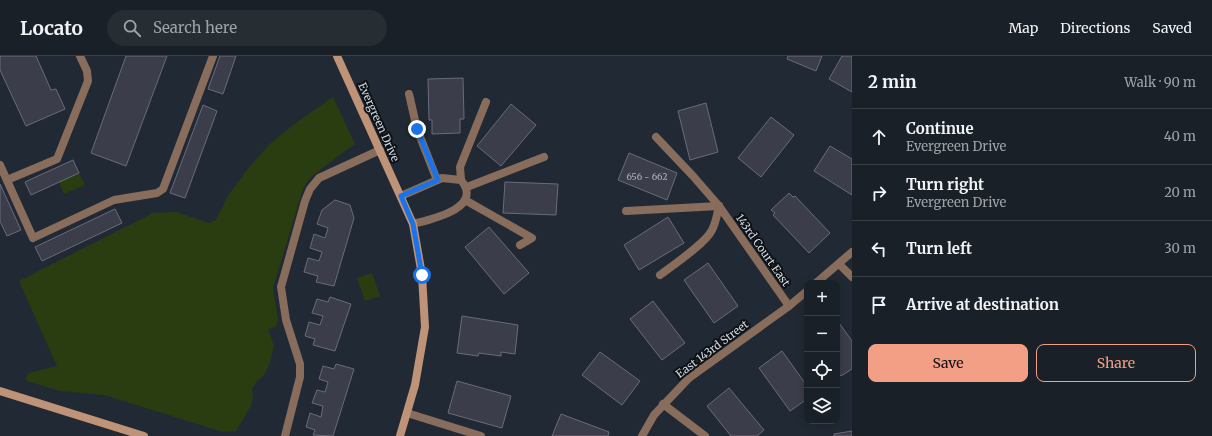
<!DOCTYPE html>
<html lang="en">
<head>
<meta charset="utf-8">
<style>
  body { margin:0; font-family:Merriweather,serif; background:#262d33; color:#f1f3f6 }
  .controls { position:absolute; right:12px; bottom:12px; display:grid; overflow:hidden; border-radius:8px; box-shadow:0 2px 10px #0003 }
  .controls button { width:36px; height:36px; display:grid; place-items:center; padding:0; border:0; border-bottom:1px solid #373e44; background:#192027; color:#f1f3f6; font:20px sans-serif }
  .stop { position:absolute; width:12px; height:12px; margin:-9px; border:3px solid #1a73e8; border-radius:50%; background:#fff }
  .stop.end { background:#1a73e8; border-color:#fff; box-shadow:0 1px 4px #0008 }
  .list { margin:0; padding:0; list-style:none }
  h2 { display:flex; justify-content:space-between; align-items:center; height:52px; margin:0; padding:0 16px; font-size:17px }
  h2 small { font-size:13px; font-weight:400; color:#9fa3a7 }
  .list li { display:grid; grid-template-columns:26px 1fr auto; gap:12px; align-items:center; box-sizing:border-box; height:56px; padding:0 16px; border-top:1px solid #373e44 }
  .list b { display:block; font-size:15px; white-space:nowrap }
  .list p { margin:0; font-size:13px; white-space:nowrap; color:#9fa3a7 }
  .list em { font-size:13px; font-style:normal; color:#9fa3a7 }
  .actions { display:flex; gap:8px; padding:12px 16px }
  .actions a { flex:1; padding:9px 0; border:1px solid #f39f86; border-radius:8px; text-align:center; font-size:14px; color:#f39f86 }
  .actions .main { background:#f39f86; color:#111 }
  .icon { flex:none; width:22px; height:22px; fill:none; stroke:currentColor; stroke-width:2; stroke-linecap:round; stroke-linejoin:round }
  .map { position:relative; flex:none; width:852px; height:380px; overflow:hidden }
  header { display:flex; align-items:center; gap:24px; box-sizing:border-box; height:56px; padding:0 20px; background:#192027; border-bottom:1px solid #373e44 }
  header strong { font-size:19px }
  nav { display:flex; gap:22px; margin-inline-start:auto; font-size:14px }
  .search { width:280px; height:36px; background:#262d33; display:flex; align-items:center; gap:10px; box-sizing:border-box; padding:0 14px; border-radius:22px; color:#9fa3a7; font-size:15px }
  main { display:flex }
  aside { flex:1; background:#192027 }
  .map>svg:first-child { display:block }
</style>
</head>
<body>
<header>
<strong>Locato</strong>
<div class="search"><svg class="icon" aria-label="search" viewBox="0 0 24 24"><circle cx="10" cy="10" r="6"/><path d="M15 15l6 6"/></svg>Search here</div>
<nav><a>Map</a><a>Directions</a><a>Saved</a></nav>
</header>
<main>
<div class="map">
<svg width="852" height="380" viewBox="0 0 852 380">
  <rect width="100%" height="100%" fill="#212a34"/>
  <g fill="#293d11">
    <path d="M333,41L355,88C344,95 335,103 324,111C314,119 309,121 303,133L273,232L278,263L276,271L268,273L274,290L269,309L264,319L256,326L252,333L253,339L251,350L236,375L223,376L104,339L60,335L27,325L26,321L29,317L57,310L19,225L153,157L176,156L209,167L216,164L229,138L251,109L270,88L297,66Z"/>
    <path d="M79,117L85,129L64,138L59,126Z"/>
    <path d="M372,217L380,240L365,245L357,222Z"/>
  </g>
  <g fill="#3c3d4a" stroke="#6a6b7a">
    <path d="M0,0H36L51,34L56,33L65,53L26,70L0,14Z"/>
    <path d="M126,0H167L126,110L91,97Z"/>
    <path d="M220,0H236L223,38L208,33Z"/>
    <path d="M788,0H822L816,15L787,3Z"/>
    <path d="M842,0H852V36L829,23Z"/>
    <path d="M463,22L464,63H460V77L432,78V64H429L428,23Z"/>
    <path d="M706,47L718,96L690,104L678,55Z"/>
    <path d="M511,48L536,69L501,110L477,90Z"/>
    <path d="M203,49L217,55L185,142L170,137Z"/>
    <path d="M771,61L794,79L761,121L738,102Z"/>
    <path d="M830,90L852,103V139L814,115Z"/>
    <path d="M629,97L677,117L667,144L618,124Z"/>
    <path d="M73,104L79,117L31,139L25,126Z"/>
    <path d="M505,126L558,128L556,159L503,157Z"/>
    <path d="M0,128L21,174L7,180L0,165Z"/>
    <path d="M789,137L793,141L795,140L830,177L809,197L773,159L775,157L771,154Z"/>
    <path d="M335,144L350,149L354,162L334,230L316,226L318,220L304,216L308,202L319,205L322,196L310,192L314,178L325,182L328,172L317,168L322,154Z"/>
    <path d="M115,153L122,167L42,205L35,191Z"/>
    <path d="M668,161L684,187L639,214L624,189Z"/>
    <path d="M489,171L529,217L504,238L465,191Z"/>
    <path d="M708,207L738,250L714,267L684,224Z"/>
    <path d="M330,241L351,248L335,295L313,289L315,283L305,280L309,266L320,269L323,260L312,257L317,243L328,246Z"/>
    <path d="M653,245L685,287L662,304L630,263Z"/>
    <path d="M462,260L518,269L515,298L501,296V300L479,297L478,300L457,297Z"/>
    <path d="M837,264L852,285V313L841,320L837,315Z"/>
    <path d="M782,295L807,330V343L790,355L759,312Z"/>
    <path d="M600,296L640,325L622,349L582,319Z"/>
    <path d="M336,308L354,313L333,380L313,379L315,374L306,371L310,357L321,361L323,350L312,347L317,334L325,336L328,326L319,323L323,310L334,313Z"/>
    <path d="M457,325L511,340L502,372L448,357Z"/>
    <path d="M729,332L764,374L757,380H731L707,350Z"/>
    <path d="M561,358L609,376L608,380H552Z"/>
    <path d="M852,375V380H834V378Z"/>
  </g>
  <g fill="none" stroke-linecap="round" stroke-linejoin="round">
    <g stroke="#886d5c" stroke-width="8">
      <path d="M409,38L417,73L437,124"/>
      <path d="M656,81L693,120L719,150"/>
      <path d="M0,109L33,182L114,144L157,137L163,133L213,0"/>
      <path d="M7,124L57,103L88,25L87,15L80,0"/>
      <path d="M461,124L460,111L486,46"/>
      <path d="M467,131L544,101"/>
      <path d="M465,144L532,182L520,189"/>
      <path d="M626,155L719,150"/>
      <path d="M839,208L852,221"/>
      <path d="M660,219C672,210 706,187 712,174C716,167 717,158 719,150"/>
      <path d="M663,348L705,380"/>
      <path d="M407,357L481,380"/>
      <path d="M285,380L300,321V308L286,264L281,231L305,145L310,133L319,122L380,94"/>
    </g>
    <g stroke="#886d5c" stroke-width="8">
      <path d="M401,140L442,122L461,124C484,152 432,163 413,168"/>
      <path d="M719,150L789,250"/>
      <path d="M816,227L852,196"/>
      <path d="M642,380L654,359L689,322L789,250L807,235"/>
    </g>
    <g stroke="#be9377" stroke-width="8">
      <path d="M337,0L413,168L422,219L425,271L415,329L400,380"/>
      <path d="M0,335L144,380"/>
    </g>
  </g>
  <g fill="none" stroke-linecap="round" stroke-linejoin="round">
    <path stroke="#1a73e8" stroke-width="5" d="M417,73L438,124L401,140L413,168L422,219"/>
  </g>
  <g text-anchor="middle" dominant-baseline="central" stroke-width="4" stroke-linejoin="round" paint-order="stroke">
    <g font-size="9" fill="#adb3ba">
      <text x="647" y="120">656 - 662</text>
    </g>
    <g font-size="11" fill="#d3dae0" stroke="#0e1217">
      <text transform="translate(379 66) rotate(66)">Evergreen Drive</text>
      <text transform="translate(763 194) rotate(55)">143rd Court East</text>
      <text transform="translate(712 293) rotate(-37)">East 143rd Street</text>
    </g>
  </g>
</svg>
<div class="controls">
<button>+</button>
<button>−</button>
<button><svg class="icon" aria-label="locate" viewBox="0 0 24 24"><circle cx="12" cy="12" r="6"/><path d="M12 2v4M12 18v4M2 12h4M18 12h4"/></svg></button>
<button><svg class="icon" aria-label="layers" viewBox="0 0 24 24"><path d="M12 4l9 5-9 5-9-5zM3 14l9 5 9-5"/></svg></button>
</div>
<div class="stop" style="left:422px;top:219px"></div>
<div class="stop end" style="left:417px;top:73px"></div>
</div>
<aside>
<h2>2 min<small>Walk · 90 m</small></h2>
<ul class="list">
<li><svg class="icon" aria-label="ahead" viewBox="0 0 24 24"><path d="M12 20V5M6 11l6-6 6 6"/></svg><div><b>Continue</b><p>Evergreen Drive</p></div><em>40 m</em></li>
<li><svg class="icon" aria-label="right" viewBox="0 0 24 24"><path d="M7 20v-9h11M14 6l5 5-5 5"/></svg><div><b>Turn right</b><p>Evergreen Drive</p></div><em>20 m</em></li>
<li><svg class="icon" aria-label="left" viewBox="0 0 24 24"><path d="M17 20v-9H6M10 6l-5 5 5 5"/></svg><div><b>Turn left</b></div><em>30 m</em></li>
<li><svg class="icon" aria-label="arrive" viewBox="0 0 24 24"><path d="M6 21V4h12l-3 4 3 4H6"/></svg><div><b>Arrive at destination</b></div></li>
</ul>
<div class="actions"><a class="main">Save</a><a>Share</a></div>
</aside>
</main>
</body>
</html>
